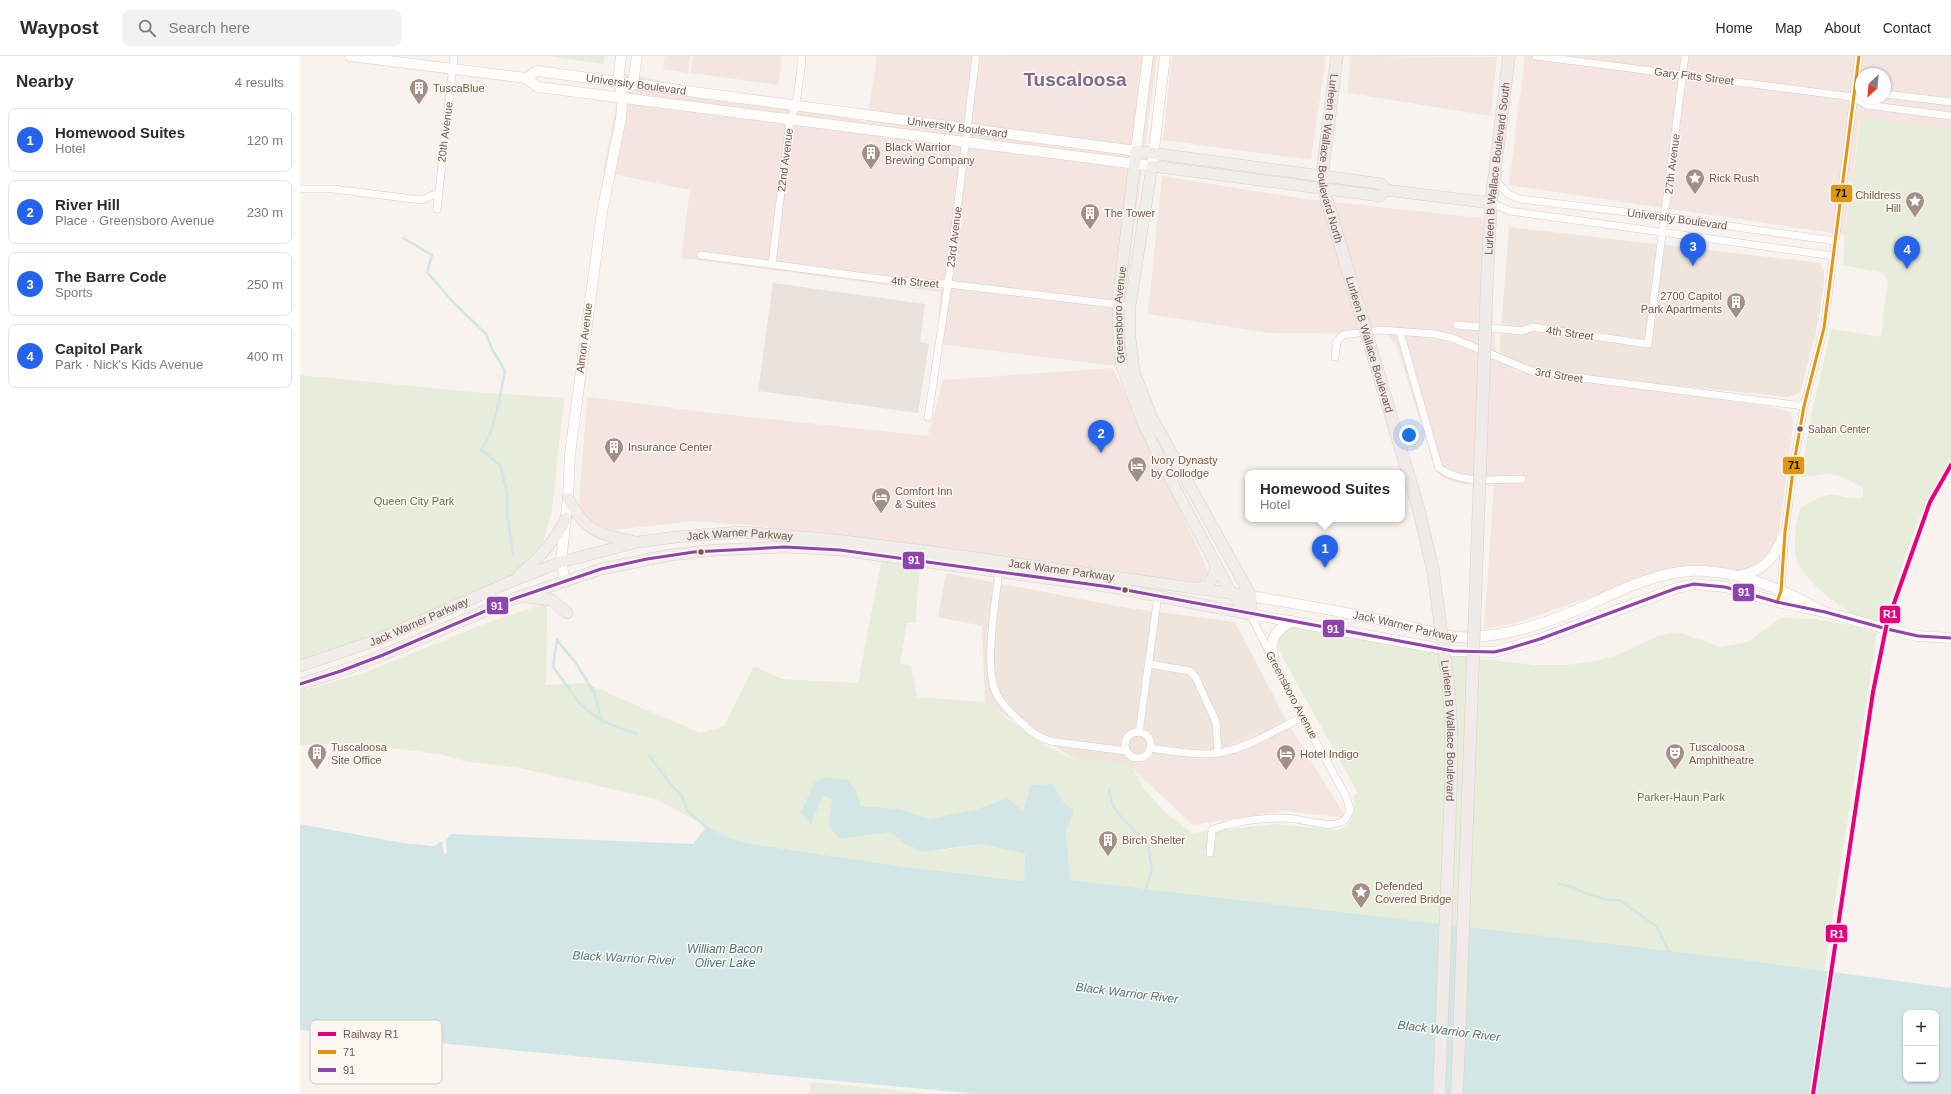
<!DOCTYPE html>
<html lang="en">
<head>
<meta charset="utf-8">
<style>
  body { margin:0; font-family:Arial,sans-serif; background:#f2f2f3; color:#2b2b33 }
  .controls { position:absolute; right:12px; bottom:12px; display:grid; overflow:hidden; border-radius:8px; box-shadow:0 1px 3px #0004 }
  .controls button { width:36px; height:36px; display:grid; place-items:center; padding:0; border:0; border-bottom:1px solid #e1e1e2; background:#fff; color:#2b2b33; font:20px sans-serif }
  .compass { position:absolute; left:1555px; top:12px; width:36px; height:36px; border-radius:50%; background:#fff; box-shadow:0 1px 3px #0004; rotate:206deg }
  .you { position:absolute; left:1109px; top:379px; width:14px; height:14px; margin:-10px; border:3px solid #fff; border-radius:50%; background:#1a73e8; box-shadow:0 0 0 6px #1a73e833 }
  .badge { display:grid; place-items:center; width:26px; height:26px; border-radius:50%; background:#2563eb; color:#fff; font-size:13px; font-weight:700 }
  .pin { position:absolute; translate:-50% -33px; filter:drop-shadow(0 1px 2px #0008) }
  .pin::after { content:''; position:absolute; top:21px; width:14px; height:12px; background:inherit; clip-path:polygon(0 0,100% 0,50% 100%) }
  .popup { position:absolute; left:945px; top:414px; width:160px; height:52px; box-sizing:border-box; display:grid; place-content:center; border-radius:8px; background:#fff; filter:drop-shadow(0 1px 3px #0005); font-size:13px; white-space:nowrap; color:#7c7c81 }
  .popup b { font-size:15px; color:#2b2b33 }
  .popup::after { content:''; position:absolute; left:50%; top:100%; margin-left:-8px; border:8px solid transparent; border-top-color:#fff }
  .list { margin:0; padding:0; list-style:none }
  h2 { display:flex; justify-content:space-between; align-items:center; height:52px; margin:0; padding:0 16px; font-size:17px }
  h2 small { font-size:13px; font-weight:400; color:#7c7c81 }
  .list li { display:grid; grid-template-columns:26px 1fr auto; gap:12px; align-items:center; box-sizing:border-box; height:64px; margin:0 8px 8px; padding:0 8px; border:1px solid #e1e1e2; border-radius:8px }
  .list b { display:block; font-size:15px; white-space:nowrap }
  .list p { margin:0; font-size:13px; white-space:nowrap; color:#7c7c81 }
  .list em { font-size:13px; font-style:normal; color:#7c7c81 }
  .icon { flex:none; width:22px; height:22px; fill:none; stroke:currentColor; stroke-width:2; stroke-linecap:round; stroke-linejoin:round }
  .map { position:relative; flex:none; width:1651px; height:1038px; overflow:hidden }
  header { display:flex; align-items:center; gap:24px; box-sizing:border-box; height:56px; padding:0 20px; background:#fff; border-bottom:1px solid #e1e1e2 }
  header strong { font-size:19px }
  nav { display:flex; gap:22px; margin-inline-start:auto; font-size:14px }
  .search { width:280px; height:36px; background:#f2f2f3; display:flex; align-items:center; gap:10px; box-sizing:border-box; padding:0 14px; border-radius:8px; color:#7c7c81; font-size:15px }
  main { display:flex }
  aside { flex:1; background:#fff }
  .map>svg:first-child { display:block }
</style>
</head>
<body>
<header>
<strong>Waypost</strong>
<div class="search"><svg class="icon" aria-label="search" viewBox="0 0 24 24"><circle cx="10" cy="10" r="6"/><path d="M15 15l6 6"/></svg>Search here</div>
<nav><a>Home</a><a>Map</a><a>About</a><a>Contact</a></nav>
</header>
<main>
<aside>
<h2>Nearby<small>4 results</small></h2>
<ul class="list">
<li><span class="badge">1</span><div><b>Homewood Suites</b><p>Hotel</p></div><em>120 m</em></li>
<li><span class="badge">2</span><div><b>River Hill</b><p>Place · Greensboro Avenue</p></div><em>230 m</em></li>
<li><span class="badge">3</span><div><b>The Barre Code</b><p>Sports</p></div><em>250 m</em></li>
<li><span class="badge">4</span><div><b>Capitol Park</b><p>Park · Nick's Kids Avenue</p></div><em>400 m</em></li>
</ul>
</aside>
<div class="map">
<svg width="1651" height="1038" viewBox="0 0 1651 1038">
  <rect width="100%" height="100%" fill="#f8f3ee"/>
  <g fill="#efe5dd">
    <path d="M1209,171L1520,207L1524,215V226L1519,263L1502,331L1499,337L1489,341L1198,312Z"/>
    <path d="M646,517L822,551L935,566L986,664L924,691L857,695L833,713L812,705L776,704L685,646L682,570L638,561Z"/>
  </g>
  <g fill="#f4e5e0" fill-rule="evenodd">
    <path d="M365,0H390L388,17L363,13Z"/>
    <path d="M393,0H482L478,29L391,17Z"/>
    <path d="M577,0H857L816,310L638,288L640,236L381,202L390,134L303,116L323,17L567,66Z"/>
    <path d="M872,0H1026L1011,104L863,84Z"/>
    <path d="M1051,0L1197,1L1191,60L1048,37Z"/>
    <path d="M1225,0H1651V73L1560,61L1545,179L1209,129ZM1561,18H1585V42H1561Z"/>
    <path d="M862,120L1005,143L1182,162L1198,312L1479,352L1489,356L1494,363L1479,472L1474,491L1465,502L1452,511L1439,515L1413,513L1353,519L1216,567L1184,573L1194,430L1160,428L1144,422L1135,414L1097,290L1087,278L969,277L848,258Z"/>
    <path d="M813,312L904,505L909,519L898,527L457,470L394,465L314,474L293,469L279,451L287,341L404,356L628,380L643,324Z"/>
    <path d="M986,664L1046,762L984,755L893,769L833,713L857,695L924,691Z"/>
  </g>
  <path fill="#e9e2dd" d="M473,227L625,248L620,286L629,288L618,357L458,335Z"/>
  <g fill="#e7ecdb">
    <path d="M247,0H305L304,8Z"/>
    <path d="M1560,61L1651,73V406L1632,434L1615,472L1582,567C1577,566 1569,567 1564,564C1545,557 1499,521 1496,501C1493,483 1496,469 1500,452C1509,447 1519,440 1529,439C1539,438 1549,444 1563,442V432C1554,426 1534,416 1524,418C1516,419 1510,421 1501,421L1511,361L1531,273L1581,281L1588,225L1583,217L1543,209L1545,179L1560,67Z"/>
    <path d="M0,319L172,336L264,342L252,453L243,487L210,526L0,610Z"/>
    <path d="M583,497L621,501L615,567H607L600,607L611,610L617,641L685,646L741,687L776,704L812,705L833,713L845,734L867,758L892,777L975,768L1038,774C1053,767 1057,757 1053,741L1058,737L978,593V584L982,575L993,570L1163,601L1234,609H1266L1291,606L1315,600L1361,579L1378,576L1421,591L1448,586L1481,562L1514,563L1549,569L1577,577L1524,915L771,824L766,776L774,755L762,744L752,728L730,729L723,757L708,742L674,754L628,763L600,753L561,750L557,737L523,739L532,744L528,769L539,783L590,776L604,787L638,795L680,788L725,798L724,825L605,811L446,787L424,780L357,743L219,712L164,705L140,698L50,687L0,689V635L64,617L189,566L247,547L246,629L285,627L400,677L424,670L454,610L482,623L558,627Z"/>
    <path d="M511,1026L637,1038H508Z"/>
  </g>
  <path fill="#d2e6e6" fill-rule="evenodd" d="M525,721L549,724L557,737L561,750L600,753L628,763L674,754L708,742L723,756L730,729L752,728L762,744L774,755L766,776L771,824L1436,903L1651,932V1038H677L0,974V768L104,787L134,790L150,778L393,788L407,770L424,780L446,787L605,811L724,825L725,798L680,788L624,796L604,787L590,776L539,783L528,769L532,744L523,739L511,768L501,757L514,727ZM1606,957H1636V1023H1606Z"/>
  <path fill="#f8f3ee" d="M0,766L104,785L134,788L152,777L146,784L147,797L144,799L142,785L134,790L104,787L0,768Z"/>
  <g fill="none" stroke-linecap="round" stroke-linejoin="round">
    <g stroke="#d2e6e6" stroke-width="2.5">
      <path d="M103,182L132,199L127,216L152,245L186,278L192,293L205,315C199,342 197,370 181,394L200,409L207,436V458L213,498"/>
      <path d="M257,583L253,611L281,649L302,665L337,678"/>
      <path d="M257,584L275,606L294,636L302,664"/>
      <path d="M349,699L368,725L382,740L387,754L407,772"/>
      <path d="M809,734L813,750L821,761L848,789L852,814L846,833"/>
      <path d="M1259,828L1276,832L1287,838L1309,844H1320L1357,871L1369,895"/>
    </g>
    <defs>
      <g id="minor">
        <path d="M1236,0L1553,41L1567,49L1651,60"/>
        <path d="M1585,38L1651,46"/>
        <path id="s1" d="M1194,123L1208,138L1220,143L1366,161L1535,185"/>
        <path d="M0,133H33L121,144L138,137"/>
        <path d="M1191,147L1210,155L1534,200"/>
        <path d="M137,153L154,0"/>
        <path d="M401,199L581,223L617,227L648,228L830,250"/>
        <path d="M472,208L490,64L496,49L502,5L501,0"/>
        <path d="M1157,269L1223,275L1232,271L1348,288L1385,0"/>
        <path d="M1100,276L1139,412C1162,429 1195,423 1222,423"/>
        <path d="M1035,301L1037,285L1043,279L1081,274L1134,278L1152,282L1234,316L1504,350"/>
        <path d="M628,361L648,228L676,0"/>
        <path d="M699,514C696,544 683,614 697,639C703,650 711,657 720,665C729,674 737,681 750,685L826,695"/>
        <path d="M1477,546L1481,535L1485,476L1494,407L1504,350L1524,272L1559,0"/>
        <path d="M849,608L890,615L896,622L916,666L918,697"/>
        <circle cx="838" cy="689" r="13"/>
        <path d="M839,677L858,539"/>
        <path d="M850,692C872,695 896,700 918,697C945,694 977,673 1002,661"/>
        <path d="M910,797L912,774C934,765 962,762 986,762C1001,762 1028,773 1041,766C1046,764 1048,759 1050,754L1046,740L1002,661L950,558"/>
      </g>
      <g id="secondary">
        <path d="M50,0L226,22L238,31L852,110L865,0"/>
        <path id="s2" d="M226,22L237,15L836,95L848,0"/>
        <path d="M330,31L333,27L337,0"/>
        <path d="M1439,520C1466,514 1475,501 1485,476"/>
        <path d="M265,526L261,506L268,442L270,398L302,156L321,62L323,41L318,25L321,0"/>
        <path id="s3" d="M951,540C998,548 1045,556 1091,566C1114,571 1149,583 1171,581C1203,580 1237,570 1267,558C1307,542 1346,518 1389,515C1433,513 1478,531 1516,552"/>
        <path d="M950,558L1153,595L1194,596L1240,583L1377,532L1394,528L1425,531L1477,546L1525,556L1587,573L1618,580L1651,582"/>
        <path d="M973,602C970,581 974,577 991,565"/>
      </g>
      <g id="primary">
        <path d="M268,442C285,477 301,478 336,486"/>
        <path d="M220,518C240,502 255,485 266,462"/>
        <path d="M897,532L909,529L915,516V508"/>
        <path d="M225,541L252,544L267,557"/>
        <path d="M950,558L951,540L852,362L834,316L830,281V250L852,110L1080,140L1086,134L1191,147"/>
        <path id="s4" d="M950,558L931,537L864,411L843,367L822,311L819,293L818,246L836,95L1082,128L1086,134"/>
        <path id="s5" d="M0,610L77,584L210,526L261,506L338,486L376,481L441,476L527,483L633,496L951,540"/>
        <path d="M0,628L41,615L83,599L213,543L301,513L370,499L417,494L485,491L540,494L810,531L950,558"/>
      </g>
      <g id="trunk">
        <path id="s6" d="M1037,0L1022,119L1024,134L1045,205"/>
        <path id="s7" d="M1187,225L1191,147L1209,0"/>
      </g>
    </defs>
    <use href="#minor" stroke="#d5cec9" stroke-width="8"/>
    <use href="#secondary" stroke="#d7d0cc" stroke-width="11"/>
    <use href="#primary" stroke="#d8d0cc" stroke-width="12"/>
    <use href="#trunk" stroke="#d8d0cc" stroke-width="13"/>
    <use href="#minor" stroke="#fefdfc" stroke-width="7"/>
    <use href="#secondary" stroke="#fefdfc" stroke-width="10"/>
    <use href="#primary" stroke="#f1ede8" stroke-width="11"/>
    <use href="#trunk" stroke="#f0ebe8" stroke-width="12"/>
    <defs>
      <g id="trunk-bridge">
        <path id="s8" d="M1045,205L1118,451L1133,514L1148,626L1151,668V726L1139,1038"/>
        <path d="M1157,1038L1187,225"/>
      </g>
    </defs>
    <use href="#trunk-bridge" stroke="#d8d0cc" stroke-width="13" stroke-linecap="butt"/>
    <use href="#trunk-bridge" stroke="#f0ebe8" stroke-width="12"/>
    <defs>
      <path id="bus-1" d="M1477,546L1481,535L1485,476L1494,407L1504,350L1524,272L1559,0"/>
      <path id="bus-2" d="M0,628L41,615L83,599L213,543L301,513L347,503L394,496L485,491L540,494L810,531L1153,595L1194,596L1207,593L1240,583L1377,532L1394,528L1425,531L1477,546L1525,556L1587,573L1618,580L1651,582"/>
    </defs>
    <use href="#bus-1" stroke="#fdf7f1" stroke-width="6"/>
    <use href="#bus-2" stroke="#fdf7f1" stroke-width="6"/>
    <use href="#bus-1" stroke="#dd9710" stroke-width="3"/>
    <use href="#bus-2" stroke="#8e44ad" stroke-width="3"/>
    <defs>
      <path id="rail-1" d="M1513,1038L1573,636L1587,567L1630,446L1651,409"/>
    </defs>
    <use href="#rail-1" stroke="#fdf7f1" stroke-width="7"/>
    <use href="#rail-1" stroke="#e5007d" stroke-width="4"/>
  </g>
  <defs>
    <symbol id="building-pin" viewBox="-11 -11 22 30"><path d="M0 17L-7.5 6A9.5 9.5 0 1 1 7.5 6Z" fill="#a28f88" stroke="#fdf7f1"/><path d="M-4-6H4V6H1V3H-1V6H-4ZM-2.5-4.3h1.7v1.8h-1.7ZM.8-4.3h1.7v1.8H.8ZM-2.5-1h1.7V.8h-1.7ZM.8-1h1.7V.8H.8Z" fill="#fff"/></symbol>
    <symbol id="sight-pin" viewBox="-11 -11 22 30"><path d="M0 17L-7.5 6A9.5 9.5 0 1 1 7.5 6Z" fill="#a28f88" stroke="#fdf7f1"/><path d="M0-6L1.8-2.2L6-1.7L2.9 1.2L3.7 5.4L0 3.3L-3.7 5.4L-2.9 1.2L-6-1.7L-1.8-2.2Z" fill="#fff"/></symbol>
    <symbol id="hotel-pin" viewBox="-11 -11 22 30"><path d="M0 17L-7.5 6A9.5 9.5 0 1 1 7.5 6Z" fill="#a28f88" stroke="#fdf7f1"/><path d="M-6-4.5h1.5V1H6V5H4.5V3h-9V5H-6ZM-4 0a1.8 1.8 0 1 1 3.6 0ZM.5 0V-2.5h3Q6-2.5 6 0Z" fill="#fff"/></symbol>
    <symbol id="theatre-pin" viewBox="-11 -11 22 30"><path d="M0 17L-7.5 6A9.5 9.5 0 1 1 7.5 6Z" fill="#a28f88" stroke="#fdf7f1"/><path d="M-5-5.5Q0-4 5-5.5V0Q5 5 0 6Q-5 5-5 0ZM-3.3-2.5H-1v1.5H-3.3ZM1-2.5H3.3v1.5H1ZM-2.8 1Q0 5.5 2.8 1Z" fill="#fff"/></symbol>
  </defs>
  <g fill-rule="evenodd">
    <use href="#building-pin" x="108" y="21" width="22" height="30"/>
    <use href="#building-pin" x="560" y="86" width="22" height="30"/>
    <use href="#sight-pin" x="1384" y="111" width="22" height="30"/>
    <use href="#sight-pin" x="1604" y="134" width="22" height="30"/>
    <use href="#building-pin" x="779" y="146" width="22" height="30"/>
    <use href="#building-pin" x="1425" y="235" width="22" height="30"/>
    <use href="#building-pin" x="303" y="380" width="22" height="30"/>
    <use href="#hotel-pin" x="826" y="399" width="22" height="30"/>
    <use href="#hotel-pin" x="570" y="430" width="22" height="30"/>
    <use href="#building-pin" x="6" y="686" width="22" height="30"/>
    <use href="#theatre-pin" x="1364" y="686" width="22" height="30"/>
    <use href="#hotel-pin" x="975" y="687" width="22" height="30"/>
    <use href="#building-pin" x="797" y="773" width="22" height="30"/>
    <use href="#sight-pin" x="1050" y="825" width="22" height="30"/>
  </g>
  <g fill="#735951" stroke="#fdf7f1" stroke-width="1.5">
    <circle cx="1500" cy="373" r="3.5"/>
    <circle cx="401" cy="496" r="3.5"/>
    <circle cx="825" cy="534" r="3.5"/>
  </g>
  <g text-anchor="middle" dominant-baseline="central" stroke-width="3" stroke-linejoin="round" paint-order="stroke">
    <g font-size="10" fill="#735951" stroke="#fdf7f1" text-anchor="start">
      <text x="1508" y="373">Saban Center</text>
    </g>
    <g font-size="11" fill="#735951" stroke="#fdf7f1">
      <text transform="translate(1394 20) rotate(7)">Gary Fitts Street</text>
      <text stroke="none"><textPath href="#s2" startOffset="113">University Boulevard</textPath></text>
      <text stroke="none"><textPath href="#s2" startOffset="437">University Boulevard</textPath></text>
      <text transform="translate(145 76) rotate(-83)">20th Avenue</text>
      <text stroke="none"><textPath href="#s6" startOffset="104">Lurleen B Wallace Boulevard North</textPath></text>
      <text transform="translate(485 104) rotate(-83)">22nd Avenue</text>
      <text transform="translate(1372 108) rotate(-83)">27th Avenue</text>
      <text stroke="none"><textPath href="#s7" startOffset="113">Lurleen B Wallace Boulevard South</textPath></text>
      <text stroke="none"><textPath href="#s1" startOffset="192">University Boulevard</textPath></text>
      <text transform="translate(654 181) rotate(-83)">23rd Avenue</text>
      <text transform="translate(615 226) rotate(4)">4th Street</text>
      <text stroke="none"><textPath href="#s4" startOffset="332">Greensboro Avenue</textPath></text>
      <text transform="translate(1270 277) rotate(8)">4th Street</text>
      <text transform="translate(284 282) rotate(-83)">Almon Avenue</text>
      <text stroke="none"><textPath href="#s8" startOffset="87">Lurleen B Wallace Boulevard</textPath></text>
      <text transform="translate(1259 319) rotate(9)">3rd Street</text>
      <text stroke="none"><textPath href="#s5" startOffset="463">Jack Warner Parkway</textPath></text>
      <text stroke="none"><textPath href="#s5" startOffset="787">Jack Warner Parkway</textPath></text>
      <text stroke="none"><textPath href="#s5" startOffset="127">Jack Warner Parkway</textPath></text>
      <text stroke="none"><textPath href="#s3" startOffset="157">Jack Warner Parkway</textPath></text>
      <text transform="translate(992 639) rotate(62)">Greensboro Avenue</text>
      <text stroke="none"><textPath href="#s8" startOffset="483">Lurleen B Wallace Boulevard</textPath></text>
    </g>
    <g font-size="11" fill="#735951" stroke="#fdf7f1" text-anchor="start">
      <text x="133" y="32">TuscaBlue</text>
      <text x="585" y="91">Black Warrior<tspan x="585" dy="13">Brewing Company</tspan></text>
      <text x="1409" y="122">Rick Rush</text>
      <text x="1601" y="139" text-anchor="end">Childress<tspan x="1601" dy="13">Hill</tspan></text>
      <text x="804" y="157">The Tower</text>
      <text x="1422" y="240" text-anchor="end">2700 Capitol<tspan x="1422" dy="13">Park Apartments</tspan></text>
      <text x="328" y="391">Insurance Center</text>
      <text x="851" y="404">Ivory Dynasty<tspan x="851" dy="13">by Collodge</tspan></text>
      <text x="595" y="435">Comfort Inn<tspan x="595" dy="13">&amp; Suites</tspan></text>
      <text x="31" y="691">Tuscaloosa<tspan x="31" dy="13">Site Office</tspan></text>
      <text x="1389" y="691">Tuscaloosa<tspan x="1389" dy="13">Amphitheatre</tspan></text>
      <text x="1000" y="698">Hotel Indigo</text>
      <text x="822" y="784">Birch Shelter</text>
      <text x="1075" y="830">Defended<tspan x="1075" dy="13">Covered Bridge</tspan></text>
    </g>
    <g font-size="11" fill="#5c784a" stroke="#fdf7f1">
      <text x="114" y="445">Queen City Park</text>
      <text x="1381" y="741">Parker-Haun Park</text>
    </g>
    <g font-size="12" font-style="italic" fill="#497a7d" stroke="#fdf7f1">
      <text x="425" y="893">William Bacon<tspan x="425" dy="14">Oliver Lake</tspan></text>
      <text transform="translate(324 902) rotate(3)">Black Warrior River</text>
      <text transform="translate(827 937) rotate(7)">Black Warrior River</text>
      <text transform="translate(1149 975) rotate(7)">Black Warrior River</text>
    </g>
    <g font-size="19" font-weight="bold" fill="#7e698e" stroke="#fdf7f1">
      <text x="775" y="23">Tuscaloosa</text>
    </g>
  </g>
  <rect x="10" y="964" width="132" height="64" rx="6" fill="#fdf7f1" stroke="#d4c8c1" stroke-width="1"/>
  <rect x="18" y="976" width="18" height="4" fill="#e5007d"/>
  <rect x="18" y="994" width="18" height="4" fill="#dd9710"/>
  <rect x="18" y="1012" width="18" height="4" fill="#8e44ad"/>
  <g font-size="11" fill="#735951">
    <text x="43" y="982">Railway R1</text>
    <text x="43" y="1000">71</text>
    <text x="43" y="1018">91</text>
  </g>
  <g stroke="#fdf7f1" stroke-width="1.5">
    <rect x="1530" y="128" width="23" height="19" rx="4" fill="#dd9710"/>
    <rect x="1482" y="400" width="23" height="19" rx="4" fill="#dd9710"/>
    <rect x="602" y="495" width="23" height="19" rx="4" fill="#8e44ad"/>
    <rect x="1432" y="527" width="23" height="19" rx="4" fill="#8e44ad"/>
    <rect x="186" y="540" width="23" height="19" rx="4" fill="#8e44ad"/>
    <rect x="1579" y="549" width="22" height="19" rx="4" fill="#e5007d"/>
    <rect x="1022" y="563" width="23" height="19" rx="4" fill="#8e44ad"/>
    <rect x="1525" y="868" width="23" height="19" rx="4" fill="#e5007d"/>
  </g>
  <g font-size="11" text-anchor="middle" font-weight="bold" fill="#fff">
    <text x="614" y="508">91</text>
    <text x="1444" y="540">91</text>
    <text x="197" y="554">91</text>
    <text x="1590" y="562">R1</text>
    <text x="1033" y="577">91</text>
    <text x="1537" y="882">R1</text>
  </g>
  <g font-size="11" text-anchor="middle" font-weight="bold" fill="#111">
    <text x="1541" y="141">71</text>
    <text x="1494" y="413">71</text>
  </g>
</svg>
<div class="controls">
<button>+</button>
<button>−</button>
</div>
<svg class="compass" viewBox="-18 -18 36 36"><path d="M0-13l5 13h-10z" fill="#e53935"/><path d="M0 13l5-13h-10z" fill="#7c7c81"/></svg>
<div class="you"></div>
<div class="pin badge" style="left:1025px;top:512px">1</div>
<div class="popup"><b>Homewood Suites</b>Hotel</div>
<div class="pin badge" style="left:801px;top:397px">2</div>
<div class="pin badge" style="left:1393px;top:210px">3</div>
<div class="pin badge" style="left:1607px;top:213px">4</div>
</div>
</main>
</body>
</html>
